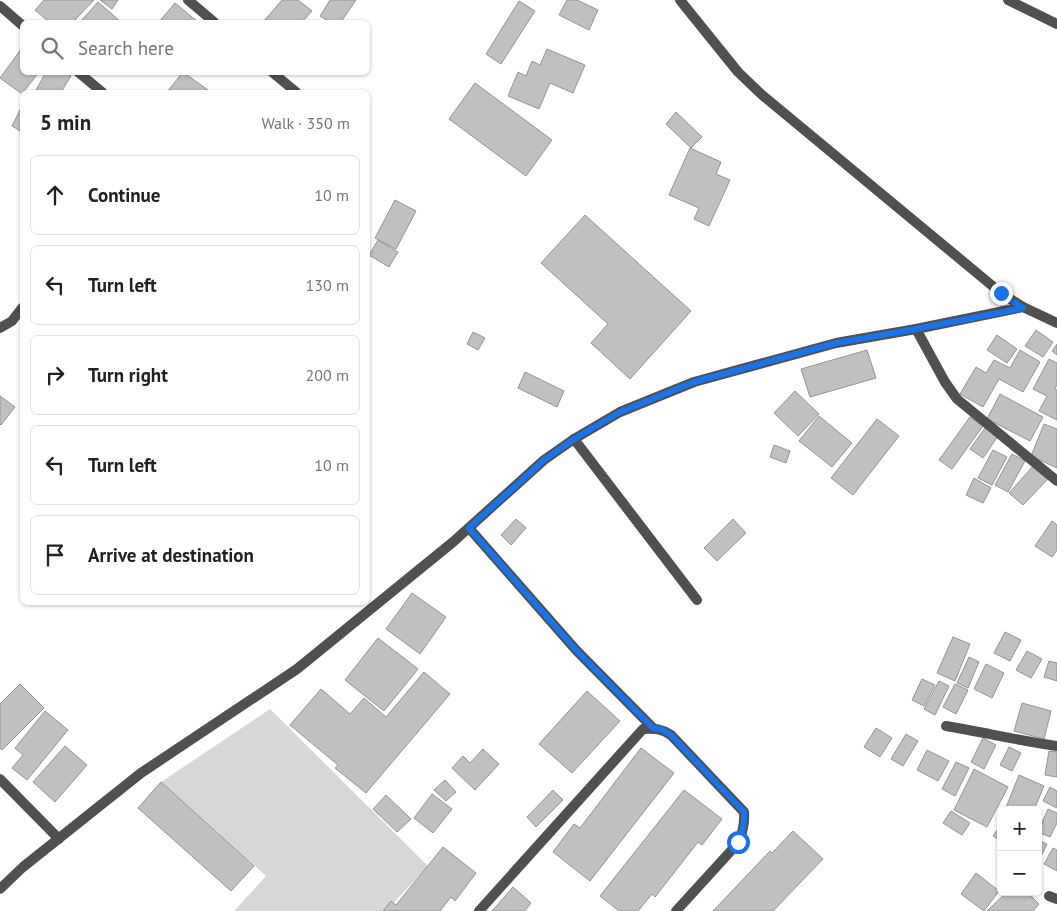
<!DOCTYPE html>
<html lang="en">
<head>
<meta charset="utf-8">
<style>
  body { margin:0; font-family:"PT Sans",sans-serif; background:#f2f2f2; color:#202124 }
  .controls { position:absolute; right:15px; bottom:15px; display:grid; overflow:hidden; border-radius:8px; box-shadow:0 1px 4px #0004 }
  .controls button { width:45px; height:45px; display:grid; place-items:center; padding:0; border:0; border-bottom:1px solid #e0e0e0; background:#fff; color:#202124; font:25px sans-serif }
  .stop { position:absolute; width:15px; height:15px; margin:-11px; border:4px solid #1a73e8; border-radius:50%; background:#fff }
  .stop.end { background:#1a73e8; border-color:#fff; box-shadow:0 1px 5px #0008 }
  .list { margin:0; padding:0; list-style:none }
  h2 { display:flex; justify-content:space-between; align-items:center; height:65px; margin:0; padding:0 20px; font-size:21px }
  h2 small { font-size:16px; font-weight:400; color:#757577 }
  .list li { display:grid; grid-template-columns:32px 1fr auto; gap:15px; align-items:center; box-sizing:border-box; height:80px; margin:0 10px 10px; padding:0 10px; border:1px solid #e0e0e0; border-radius:8px }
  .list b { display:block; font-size:19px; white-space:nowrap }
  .list em { font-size:16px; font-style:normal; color:#757577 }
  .icon { flex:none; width:28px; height:28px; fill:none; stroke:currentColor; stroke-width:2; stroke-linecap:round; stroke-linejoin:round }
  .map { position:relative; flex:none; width:1057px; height:911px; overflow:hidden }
  .search { position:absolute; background:#fff; box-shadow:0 1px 4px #0004; left:20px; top:20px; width:350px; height:55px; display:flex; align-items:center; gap:12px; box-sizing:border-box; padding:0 18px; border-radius:8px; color:#757577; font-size:19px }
  .panel { position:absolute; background:#fff; box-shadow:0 1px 4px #0004; left:20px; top:90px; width:350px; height:515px; border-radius:8px }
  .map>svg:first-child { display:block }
</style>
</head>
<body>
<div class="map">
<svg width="1057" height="911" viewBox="0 0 1057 911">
  <rect width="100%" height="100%" fill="#fff"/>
  <path fill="#d7d7d7" d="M270,709L428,866L386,911H234L266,876L161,782Z"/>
  <g fill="#c0c0c0" stroke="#949494">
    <path d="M44,0H94L73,22H49L35,10Z"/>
    <path d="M100,0H118L112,9Z"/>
    <path d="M282,0H298L312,11L302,22H263Z"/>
    <path d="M330,0H356L341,22H330L320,16Z"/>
    <path d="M567,0H577L598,10L589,30L559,15Z"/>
    <path d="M519,1L535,11L501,64L486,54Z"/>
    <path d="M98,2L121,22H80Z"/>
    <path d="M175,3L198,22H159Z"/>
    <path d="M22,48V72H39L22,94L0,78Z"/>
    <path d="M547,49L585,65L573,93L550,83L539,109L508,96L518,72L526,76L532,61L540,65Z"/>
    <path d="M46,72H64L71,76L61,92H35Z"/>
    <path d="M183,72L208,90L206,92H167Z"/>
    <path d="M475,83L552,140L526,176L449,119Z"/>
    <path d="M22,106V132L12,126Z"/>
    <path d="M676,112L702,137L691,148L666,124Z"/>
    <path d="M690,148L721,162L716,174L730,180L709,226L694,219L699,208L669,195Z"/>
    <path d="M395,200L416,211L396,249L375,238Z"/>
    <path d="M585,215L691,311L630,379L591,343L608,324L541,263Z"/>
    <path d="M378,240L398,252L389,267L369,255Z"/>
    <path d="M1036,330L1053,342L1043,357L1025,346Z"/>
    <path d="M473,332L485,338L478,350L467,344Z"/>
    <path d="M997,335L1017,349L1007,363L987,350Z"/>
    <path d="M1057,344V355L1052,351Z"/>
    <path d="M867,350L876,378L810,397L801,369Z"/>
    <path d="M1020,350L1040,362L1023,392L999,379L983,407L960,394L976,367L986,373L994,360L1010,368Z"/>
    <path d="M1049,359L1057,363V384L1055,389L1057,390V420L1039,411L1047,396L1033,389Z"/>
    <path d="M525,372L564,391L557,407L518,388Z"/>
    <path d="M795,391L819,414L798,436L774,413Z"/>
    <path d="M1000,394L1043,417L1030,441L987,419Z"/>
    <path d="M0,396L15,407L1,425L0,424Z"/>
    <path d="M819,416L852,443L832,467L799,441Z"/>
    <path d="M970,417L983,426L952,469L939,460Z"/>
    <path d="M877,419L899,436L853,495L831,478Z"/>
    <path d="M1044,424L1057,429V468L1031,456Z"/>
    <path d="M985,428L998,436L983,458L970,449Z"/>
    <path d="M774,445L790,451L786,463L770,457Z"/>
    <path d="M993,450L1007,457L992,485L978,478Z"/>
    <path d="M1012,454L1025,461L1008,492L995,485Z"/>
    <path d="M1034,465L1049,478L1023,505L1009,493Z"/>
    <path d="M974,478L991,488L983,503L966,495Z"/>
    <path d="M516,519L526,528L511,545L501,535Z"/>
    <path d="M733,519L746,533L717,561L704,548Z"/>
    <path d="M1052,521L1057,525V550L1052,557L1035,546Z"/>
    <path d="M412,593L446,617L420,654L386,629Z"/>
    <path d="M1005,632L1021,640L1010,661L994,653Z"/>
    <path d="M953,637L970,644L955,681L937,673Z"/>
    <path d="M378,638L418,669L384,711L345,680Z"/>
    <path d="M1027,651L1042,659L1031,678L1016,670Z"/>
    <path d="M969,657L979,662L968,688L957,683Z"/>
    <path d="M1049,661L1057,663V681L1044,677Z"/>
    <path d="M986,664L1004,673L992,698L974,689Z"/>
    <path d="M424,672L450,694L366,793L335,768L338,765L290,725L321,689L350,714L364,698L386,717Z"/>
    <path d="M922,679L935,685L924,706L912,700Z"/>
    <path d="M939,681L949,686L935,715L924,709Z"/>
    <path d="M20,684L44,708L2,750L0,748V704Z"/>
    <path d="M955,684L968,690L956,714L943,707Z"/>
    <path d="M587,691L620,721L572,773L539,744Z"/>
    <path d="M1022,703L1051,711L1044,739L1014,731Z"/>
    <path d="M45,711L68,730L27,780L12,768L23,755L15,748Z"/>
    <path d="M876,728L892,738L880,757L864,747Z"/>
    <path d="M906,734L918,741L903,766L891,759Z"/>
    <path d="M983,738L996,745L984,769L971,762Z"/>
    <path d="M65,746L87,765L55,802L33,782Z"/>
    <path d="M1009,747L1021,753L1012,771L1000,765Z"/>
    <path d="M641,748L674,773L590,881L553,852L574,824L580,828Z"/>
    <path d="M483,749L499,764L475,790L452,768L463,756L470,763Z"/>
    <path d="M927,750L949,761L938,781L917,770Z"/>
    <path d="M1049,751L1057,752V777L1045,775Z"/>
    <path d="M956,762L969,768L955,796L942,789Z"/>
    <path d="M974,769L1008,787L987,827L954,810Z"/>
    <path d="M1019,775L1044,786L1034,810H1005Z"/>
    <path d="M445,780L456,792L446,801L434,790Z"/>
    <path d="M161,782L254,866L231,891L138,808Z"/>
    <path d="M1050,787L1057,791V808L1043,801Z"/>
    <path d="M553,790L563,800L536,827L527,817Z"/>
    <path d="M684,790L722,819L702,845L698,842L655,897L652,894L638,911H619L600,896Z"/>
    <path d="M432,794L452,809L433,833L414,818Z"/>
    <path d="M386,795L411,819L397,832L373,809Z"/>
    <path d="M1048,809L1057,813V823L1050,837L1038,832Z"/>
    <path d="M951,811L970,823L962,835L943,823Z"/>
    <path d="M1001,825V841L993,836Z"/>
    <path d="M793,831L823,859L773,911H713L770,851L772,853Z"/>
    <path d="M1038,840L1047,844L1038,863Z"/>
    <path d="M443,847L476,873L455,901L451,897L440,911H383L391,901L396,905Z"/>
    <path d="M1053,848L1057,850V871L1044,864Z"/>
    <path d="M976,873L999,891L984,911L961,894Z"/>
    <path d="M513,887L531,903L525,911H492Z"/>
    <path d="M1007,892H1027L1039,904L1033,911H987Z"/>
  </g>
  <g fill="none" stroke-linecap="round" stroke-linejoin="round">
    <path stroke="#505050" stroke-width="10" d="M469,528L576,650L653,728"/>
    <g stroke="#505050" stroke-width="10">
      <path d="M188,0L214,22"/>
      <path d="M680,0L738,72L761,94L1001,293L1023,307L1057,323"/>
      <path d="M1008,0L1057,24"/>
      <path d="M0,6L22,25"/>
      <path d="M78,72L102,92"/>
      <path d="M272,72L296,92"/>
      <path d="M0,328L12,321L22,308"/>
      <path d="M916,329L945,382L957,399L1057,481"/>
      <path d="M574,439L697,600"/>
      <path d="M946,726C983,732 1020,741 1057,746"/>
      <path d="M0,779L59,839"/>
      <path d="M0,889L23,867L141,773L297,669L453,542L544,460L574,439L620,412L694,382L836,343L916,329L1023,307"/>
      <path d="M1049,896L1057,899"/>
      <path d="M479,911L643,729C655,728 662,729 671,735L744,812C745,823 743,831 739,842L676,911"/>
    </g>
  </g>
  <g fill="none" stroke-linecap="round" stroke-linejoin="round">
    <path stroke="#1a73e8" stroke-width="6" d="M738,842C743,831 745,823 744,812L671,735L663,730L653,728L576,650L469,528L544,460L574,439L620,412L694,382L836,343L916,329L1023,308L1001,293"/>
  </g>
</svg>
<div class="controls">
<button>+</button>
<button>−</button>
</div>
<div class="stop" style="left:738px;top:842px"></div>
<div class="stop end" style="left:1001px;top:293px"></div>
<div class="search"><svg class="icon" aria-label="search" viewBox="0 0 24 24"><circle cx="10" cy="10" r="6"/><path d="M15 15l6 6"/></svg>Search here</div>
<section class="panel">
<h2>5 min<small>Walk · 350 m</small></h2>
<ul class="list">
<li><svg class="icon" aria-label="ahead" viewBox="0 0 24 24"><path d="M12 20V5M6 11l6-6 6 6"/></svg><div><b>Continue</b></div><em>10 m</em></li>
<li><svg class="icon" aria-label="left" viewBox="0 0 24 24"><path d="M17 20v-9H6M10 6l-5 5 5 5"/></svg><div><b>Turn left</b></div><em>130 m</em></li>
<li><svg class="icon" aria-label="right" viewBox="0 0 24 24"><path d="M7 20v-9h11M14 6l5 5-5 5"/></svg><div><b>Turn right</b></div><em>200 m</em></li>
<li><svg class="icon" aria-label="left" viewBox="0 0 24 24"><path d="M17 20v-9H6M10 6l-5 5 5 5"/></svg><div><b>Turn left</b></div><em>10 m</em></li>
<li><svg class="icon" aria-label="arrive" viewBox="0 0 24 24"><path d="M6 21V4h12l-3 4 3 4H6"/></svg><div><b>Arrive at destination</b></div></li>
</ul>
</section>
</div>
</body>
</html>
